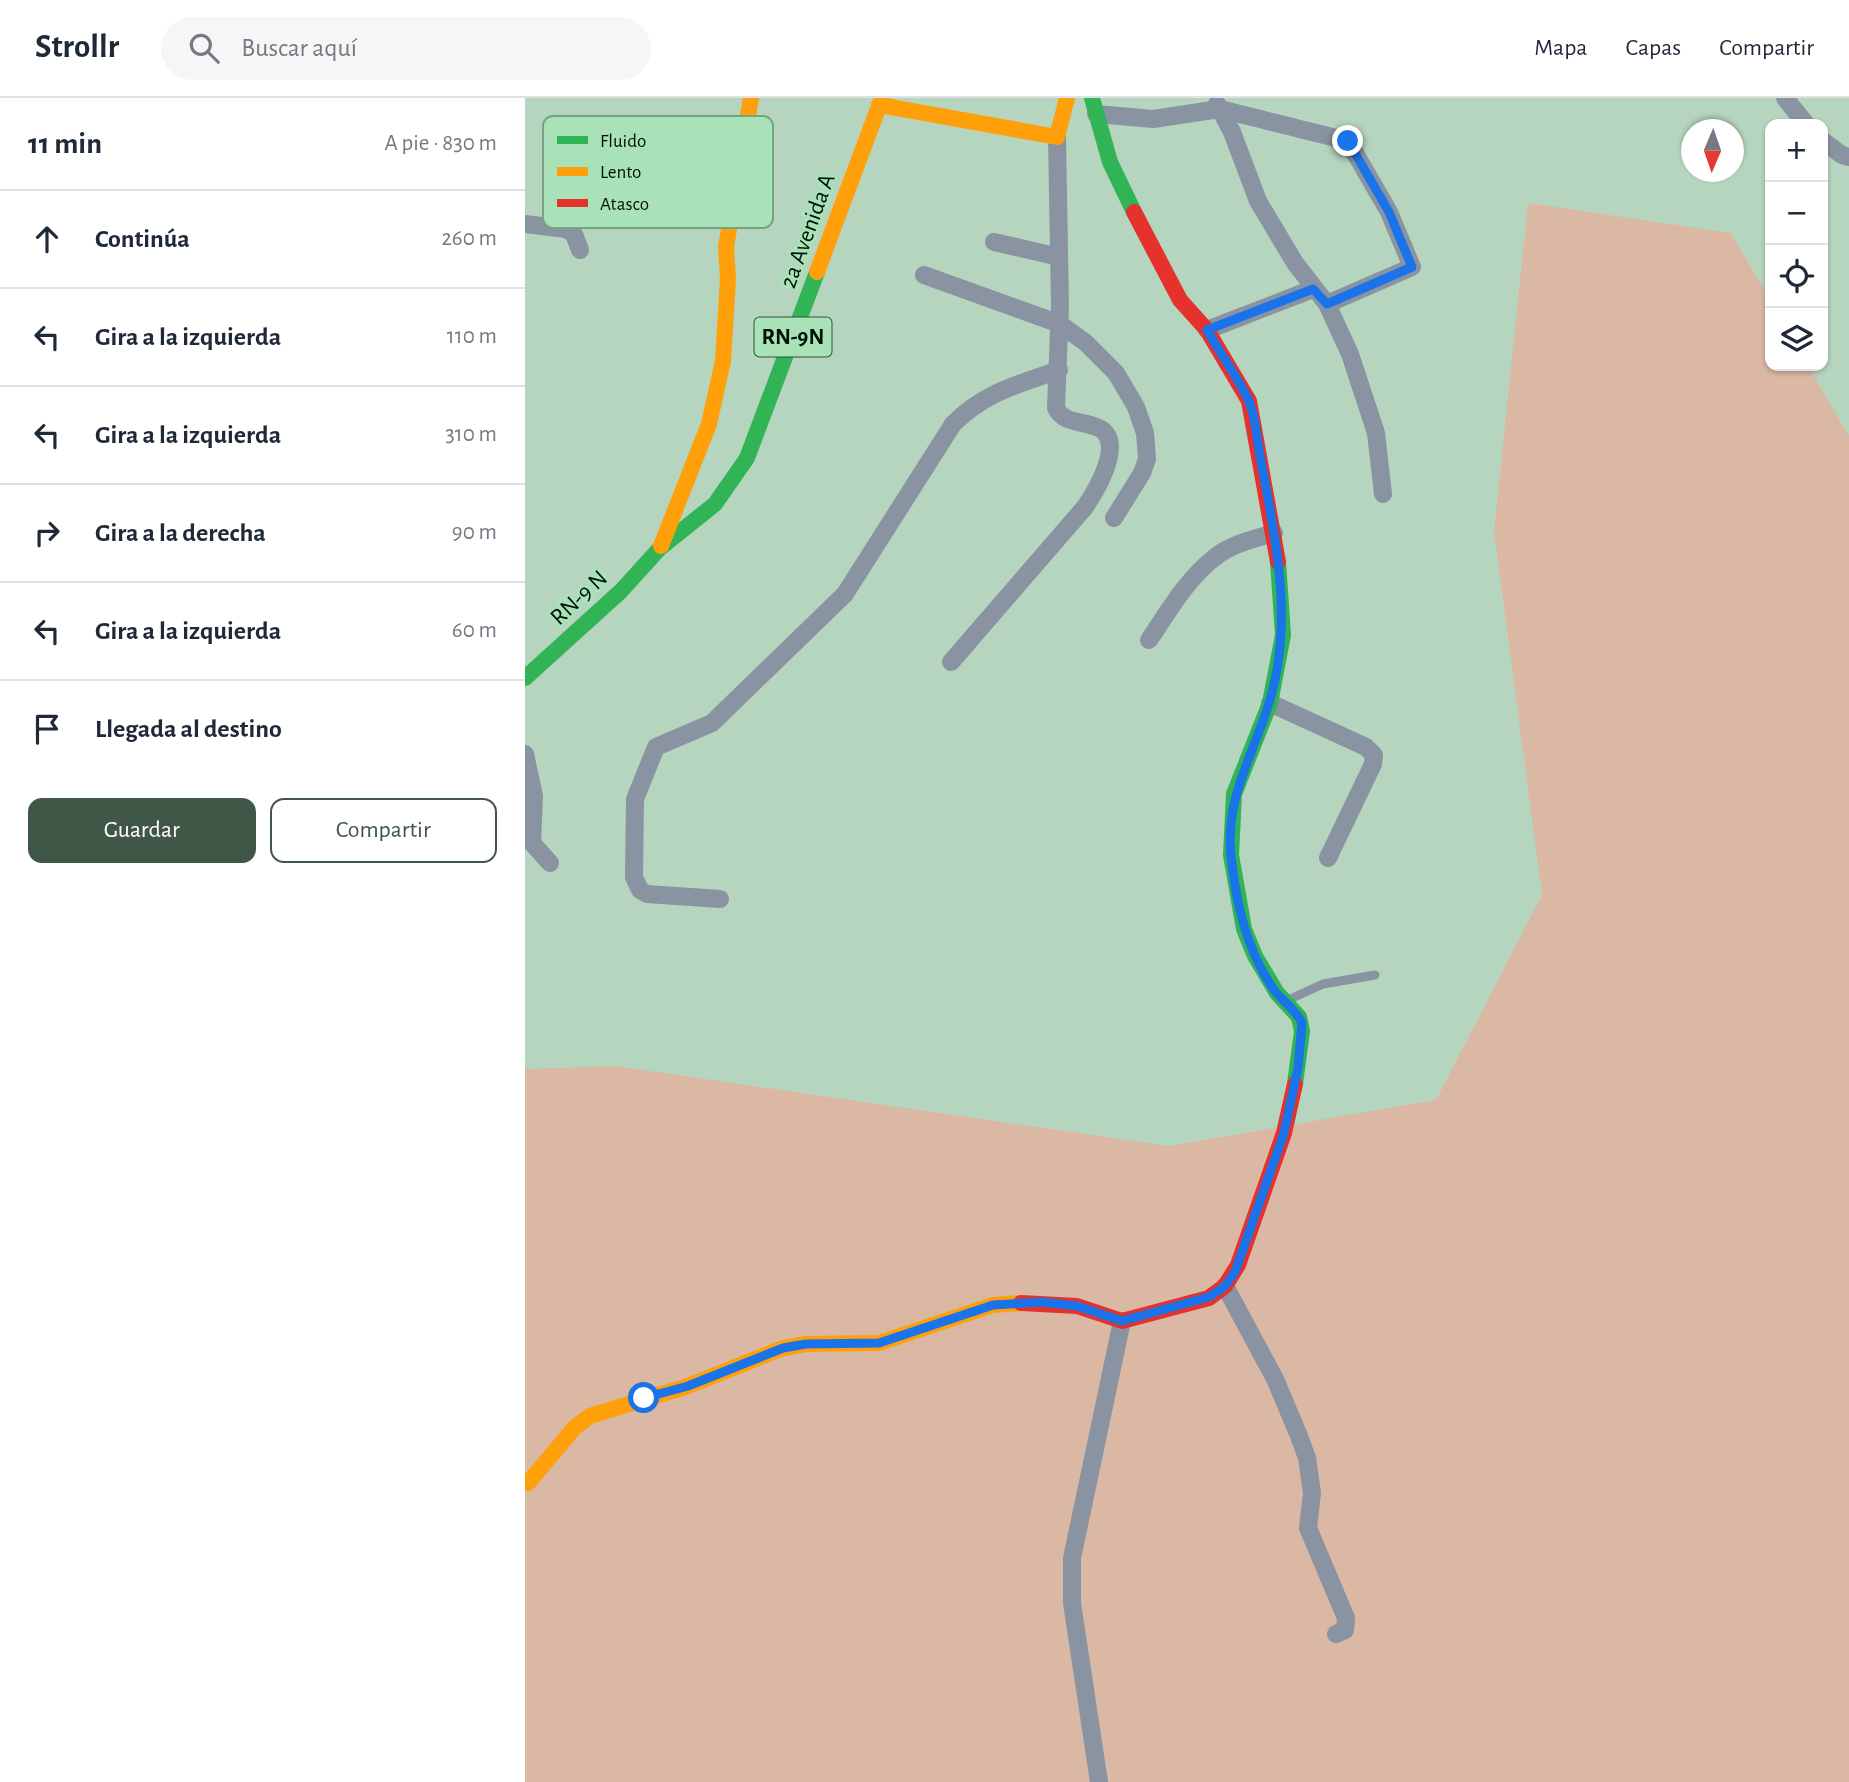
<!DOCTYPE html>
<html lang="es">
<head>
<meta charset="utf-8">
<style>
  body { margin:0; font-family:"Alegreya Sans",sans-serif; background:#f6f6f7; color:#1f2937 }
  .controls { position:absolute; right:21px; top:21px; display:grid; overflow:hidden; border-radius:14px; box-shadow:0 2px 5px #0004 }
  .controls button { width:63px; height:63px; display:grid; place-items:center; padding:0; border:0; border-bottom:2px solid #e0e1e3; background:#fff; color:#1f2937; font:35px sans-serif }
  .compass { position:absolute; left:1156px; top:21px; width:63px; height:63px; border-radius:50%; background:#fff; box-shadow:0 2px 5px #0004; rotate:182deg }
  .stop { position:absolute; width:21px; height:21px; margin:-16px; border:5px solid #1a73e8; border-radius:50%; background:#fff }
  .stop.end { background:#1a73e8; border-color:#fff; box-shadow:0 2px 7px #0008 }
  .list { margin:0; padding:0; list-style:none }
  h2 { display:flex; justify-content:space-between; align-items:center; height:91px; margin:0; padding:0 28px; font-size:30px }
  h2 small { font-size:23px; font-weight:400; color:#747a83 }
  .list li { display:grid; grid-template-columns:46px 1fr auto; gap:21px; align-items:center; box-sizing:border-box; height:98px; padding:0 28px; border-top:2px solid #e0e1e3 }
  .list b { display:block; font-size:26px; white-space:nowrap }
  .list em { font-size:23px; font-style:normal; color:#747a83 }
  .actions { display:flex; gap:14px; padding:21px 28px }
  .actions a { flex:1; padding:16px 0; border:2px solid #405646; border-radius:14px; text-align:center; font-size:24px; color:#405646 }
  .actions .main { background:#405646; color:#fff }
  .icon { flex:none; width:38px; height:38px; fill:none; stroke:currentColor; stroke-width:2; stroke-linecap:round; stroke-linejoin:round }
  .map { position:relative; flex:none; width:1324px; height:1684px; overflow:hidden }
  header { display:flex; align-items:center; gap:42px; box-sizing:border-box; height:98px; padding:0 35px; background:#fff; border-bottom:2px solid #e0e1e3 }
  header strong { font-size:33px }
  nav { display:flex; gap:38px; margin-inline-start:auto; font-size:24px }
  .search { width:490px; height:63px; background:#f6f6f7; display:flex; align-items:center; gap:18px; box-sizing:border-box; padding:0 24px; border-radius:38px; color:#747a83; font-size:26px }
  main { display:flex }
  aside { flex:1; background:#fff }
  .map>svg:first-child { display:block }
</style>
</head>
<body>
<header>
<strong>Strollr</strong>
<div class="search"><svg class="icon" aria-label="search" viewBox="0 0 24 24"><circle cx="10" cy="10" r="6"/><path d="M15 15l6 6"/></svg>Buscar aquí</div>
<nav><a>Mapa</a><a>Capas</a><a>Compartir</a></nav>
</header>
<main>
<aside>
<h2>11 min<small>A pie · 830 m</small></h2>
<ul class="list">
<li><svg class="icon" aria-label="ahead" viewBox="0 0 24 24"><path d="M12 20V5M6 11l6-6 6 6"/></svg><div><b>Continúa</b></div><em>260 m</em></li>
<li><svg class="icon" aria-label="left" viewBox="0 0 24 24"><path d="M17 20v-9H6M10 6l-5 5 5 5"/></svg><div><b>Gira a la izquierda</b></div><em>110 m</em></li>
<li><svg class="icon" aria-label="left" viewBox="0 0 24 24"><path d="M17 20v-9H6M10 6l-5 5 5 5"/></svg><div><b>Gira a la izquierda</b></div><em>310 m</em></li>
<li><svg class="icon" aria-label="right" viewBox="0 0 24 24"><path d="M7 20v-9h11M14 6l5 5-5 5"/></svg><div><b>Gira a la derecha</b></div><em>90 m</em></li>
<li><svg class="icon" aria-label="left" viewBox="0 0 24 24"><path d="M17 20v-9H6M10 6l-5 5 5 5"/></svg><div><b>Gira a la izquierda</b></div><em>60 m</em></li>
<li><svg class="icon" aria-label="arrive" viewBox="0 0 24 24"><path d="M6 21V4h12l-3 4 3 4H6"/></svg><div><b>Llegada al destino</b></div></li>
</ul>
<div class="actions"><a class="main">Guardar</a><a>Compartir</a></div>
</aside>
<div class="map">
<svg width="1324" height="1684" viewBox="0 0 1324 1684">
  <rect width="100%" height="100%" fill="#b6d5be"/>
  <path fill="#dbb8a3" d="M1003,105L1206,135L1245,202V268H1283L1324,338V1684H0V971L90,968L644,1048L911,1002L1017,797L969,433Z"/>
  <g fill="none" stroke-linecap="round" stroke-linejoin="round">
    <path stroke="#8a93a2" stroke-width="9" d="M761,903L798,886L850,877"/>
    <g stroke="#8a93a2" stroke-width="18">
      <path d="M1260,0L1281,26"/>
      <path d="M692,6L707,34L733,103L770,165L802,206L825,256L851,335L858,396"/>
      <path d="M571,16L628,21L695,11L823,43L864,114L887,169L802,206"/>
      <path d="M1298,43L1317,57L1324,59"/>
      <path d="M0,126L41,131L49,136L55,152"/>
      <path d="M469,144L534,159"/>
      <path d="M399,177L535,226L561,245L591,275L611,309L620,335L622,361L617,375L589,420"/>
      <path d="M682,232L788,191"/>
      <path d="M624,542C643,514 662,481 689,460C706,446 729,441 749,435"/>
      <path d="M426,564L560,409C571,393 601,343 574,330C560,323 538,326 531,310L535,208L532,39"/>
      <path d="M745,605L841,649L849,657L848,666L803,760"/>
      <path d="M0,656L9,698L7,745L25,765"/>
      <path d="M195,801L122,796L115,792L109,779L110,701L131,649L187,625L320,496L428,326C460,294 492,287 534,272"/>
      <path d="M700,1188L750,1281L774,1338L782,1360L787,1395L783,1430L821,1520L820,1532L811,1536"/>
      <path d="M574,1684L547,1505V1460L597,1223"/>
    </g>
    <g stroke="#30b455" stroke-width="16">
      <path d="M567,0L585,64L609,114"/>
      <path d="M753,464L758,537L745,605L709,696L706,757L719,831L730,858L752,895L774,919L777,933L770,986"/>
      <path d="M0,580L96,493L135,450L190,406L222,360L292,174"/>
    </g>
    <g stroke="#ff9f0a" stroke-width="16">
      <path d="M354,7L532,39L542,0"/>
      <path d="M292,174L357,0"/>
      <path d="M136,448L184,326L198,263L203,181L201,149L226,0"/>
      <path d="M3,1385L50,1329L65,1318L163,1288L258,1250L281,1246L354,1245L468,1207L496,1205"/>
    </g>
    <g stroke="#e5322d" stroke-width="16">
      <path d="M609,114L655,202L682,232L724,303L753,464"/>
      <path d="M496,1205L552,1208L597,1223L684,1200L700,1188L713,1167L759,1035L770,986"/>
    </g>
  </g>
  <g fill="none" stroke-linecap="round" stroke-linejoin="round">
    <path stroke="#1a73e8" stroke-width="9" d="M119,1300L163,1288L258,1250L281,1246L354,1245L468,1207L517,1204L552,1208L597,1223L684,1199L700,1188L710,1174L759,1035L773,970L777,925C771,911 755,902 747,889C721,850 711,804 706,758C700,699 728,658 744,605C769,524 751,444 736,363C732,344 731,318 723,301C711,277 695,255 682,232L788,191L802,206L887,169L864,114L823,43"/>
  </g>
  <g text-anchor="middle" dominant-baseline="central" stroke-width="6" stroke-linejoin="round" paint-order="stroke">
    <rect fill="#a9e2b8" stroke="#33503b" stroke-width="2" x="229.5" y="219.5" width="77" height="39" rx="5"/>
    <g font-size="23" font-weight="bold" fill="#001105">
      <text x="268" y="239">RN-9N</text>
    </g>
    <g font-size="24" fill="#001105" stroke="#a9e2b8">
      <text transform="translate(283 133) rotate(-70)">2a Avenida A</text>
      <text transform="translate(54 500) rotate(-43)">RN-9 N</text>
    </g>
  </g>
  <rect x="18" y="18" width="230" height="112" rx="10" fill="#a9e2b8" stroke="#76a382" stroke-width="2"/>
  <rect x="32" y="38" width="31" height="8" fill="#30b455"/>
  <rect x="32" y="69" width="31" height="9" fill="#ff9f0a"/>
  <rect x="32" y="101" width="31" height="8" fill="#e5322d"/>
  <g font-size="19" fill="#001105">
    <text x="75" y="49">Fluido</text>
    <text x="75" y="80">Lento</text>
    <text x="75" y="112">Atasco</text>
  </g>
</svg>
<div class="controls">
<button>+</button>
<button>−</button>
<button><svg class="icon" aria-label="locate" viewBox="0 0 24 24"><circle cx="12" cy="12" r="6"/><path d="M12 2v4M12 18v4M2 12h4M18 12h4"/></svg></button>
<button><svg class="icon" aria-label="layers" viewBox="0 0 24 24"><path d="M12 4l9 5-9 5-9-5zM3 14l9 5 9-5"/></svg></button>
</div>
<svg class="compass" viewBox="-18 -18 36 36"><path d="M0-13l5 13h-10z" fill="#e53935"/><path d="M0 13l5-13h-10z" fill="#747a83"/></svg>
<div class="stop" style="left:119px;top:1300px"></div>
<div class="stop end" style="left:823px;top:43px"></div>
</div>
</main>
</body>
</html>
